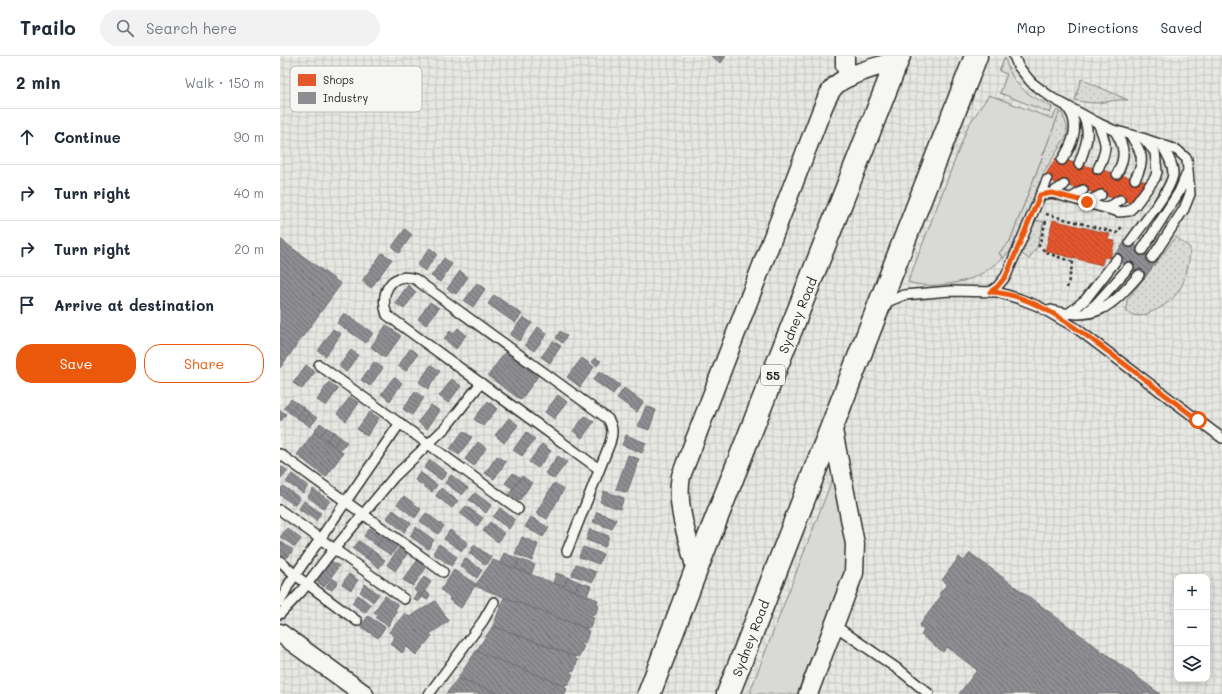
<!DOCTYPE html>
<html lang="en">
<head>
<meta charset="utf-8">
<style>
  body { margin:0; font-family:Mali,sans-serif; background:#f2f2f3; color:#1f2937 }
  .controls { position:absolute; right:12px; bottom:12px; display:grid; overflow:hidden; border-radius:8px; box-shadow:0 2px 10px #0003 }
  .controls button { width:36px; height:36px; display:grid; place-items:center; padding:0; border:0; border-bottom:1px solid #e0e1e3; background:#fff; color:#1f2937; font:20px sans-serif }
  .stop { position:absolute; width:12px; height:12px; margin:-9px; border:3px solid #ea580c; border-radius:50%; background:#fff }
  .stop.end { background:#ea580c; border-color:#fff; box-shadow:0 1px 4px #0008 }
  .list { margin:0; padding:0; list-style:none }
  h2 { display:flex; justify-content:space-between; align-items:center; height:52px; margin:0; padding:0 16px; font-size:17px }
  h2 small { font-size:13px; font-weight:400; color:#747a83 }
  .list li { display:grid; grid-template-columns:26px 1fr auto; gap:12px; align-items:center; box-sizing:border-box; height:56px; padding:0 16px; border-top:1px solid #e0e1e3 }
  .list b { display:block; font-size:15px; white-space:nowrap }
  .list em { font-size:13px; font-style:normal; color:#747a83 }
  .actions { display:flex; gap:8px; padding:12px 16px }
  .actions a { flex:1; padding:9px 0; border:1px solid #ea580c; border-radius:16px; text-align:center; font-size:14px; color:#ea580c }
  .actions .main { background:#ea580c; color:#fff }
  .icon { flex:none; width:22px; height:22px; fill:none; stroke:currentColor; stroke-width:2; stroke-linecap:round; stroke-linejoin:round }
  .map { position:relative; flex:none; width:942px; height:638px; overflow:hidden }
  header { display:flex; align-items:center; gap:24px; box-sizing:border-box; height:56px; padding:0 20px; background:#fff; border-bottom:1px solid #e0e1e3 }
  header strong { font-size:19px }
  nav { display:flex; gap:22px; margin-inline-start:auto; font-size:14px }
  .search { width:280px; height:36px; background:#f2f2f3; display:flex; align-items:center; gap:10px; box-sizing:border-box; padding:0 14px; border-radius:22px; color:#747a83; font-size:15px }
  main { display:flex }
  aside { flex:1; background:#fff }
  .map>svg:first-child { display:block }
</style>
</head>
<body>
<header>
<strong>Trailo</strong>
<div class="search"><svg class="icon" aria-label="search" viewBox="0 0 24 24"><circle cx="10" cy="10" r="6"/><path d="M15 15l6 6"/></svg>Search here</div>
<nav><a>Map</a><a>Directions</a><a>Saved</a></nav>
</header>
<main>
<aside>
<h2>2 min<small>Walk · 150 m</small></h2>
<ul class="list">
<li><svg class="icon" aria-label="ahead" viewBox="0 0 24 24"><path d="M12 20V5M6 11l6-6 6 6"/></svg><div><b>Continue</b></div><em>90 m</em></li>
<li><svg class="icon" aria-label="right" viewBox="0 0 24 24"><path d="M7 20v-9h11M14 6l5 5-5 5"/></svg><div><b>Turn right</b></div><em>40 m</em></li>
<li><svg class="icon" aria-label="right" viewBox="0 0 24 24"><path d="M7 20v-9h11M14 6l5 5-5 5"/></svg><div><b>Turn right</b></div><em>20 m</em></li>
<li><svg class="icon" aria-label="arrive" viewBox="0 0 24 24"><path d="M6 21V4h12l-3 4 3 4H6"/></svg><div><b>Arrive at destination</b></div></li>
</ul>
<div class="actions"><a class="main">Save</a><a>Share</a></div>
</aside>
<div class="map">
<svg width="942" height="638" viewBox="0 0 942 638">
  <defs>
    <pattern id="industrial-grid" width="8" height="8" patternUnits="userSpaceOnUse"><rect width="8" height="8" fill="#e7e7e3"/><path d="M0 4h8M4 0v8" fill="none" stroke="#c6c6c3"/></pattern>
    <pattern id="park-dots" width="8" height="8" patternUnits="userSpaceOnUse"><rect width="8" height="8" fill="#d9d9d5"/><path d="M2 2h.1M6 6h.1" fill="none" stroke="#babab7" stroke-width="1.8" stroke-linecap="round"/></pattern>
    <pattern id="shops-back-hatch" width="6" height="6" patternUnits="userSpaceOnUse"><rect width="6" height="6" fill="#e4572e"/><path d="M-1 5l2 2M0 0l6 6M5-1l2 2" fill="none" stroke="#b94827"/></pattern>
    <pattern id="industry-back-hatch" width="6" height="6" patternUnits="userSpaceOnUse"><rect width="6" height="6" fill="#8d8d92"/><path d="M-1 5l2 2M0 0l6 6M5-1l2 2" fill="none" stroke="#737377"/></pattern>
  </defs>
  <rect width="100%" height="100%" fill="#f6f6f2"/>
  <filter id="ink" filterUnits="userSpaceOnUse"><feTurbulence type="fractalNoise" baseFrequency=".025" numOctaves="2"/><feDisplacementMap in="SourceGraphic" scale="8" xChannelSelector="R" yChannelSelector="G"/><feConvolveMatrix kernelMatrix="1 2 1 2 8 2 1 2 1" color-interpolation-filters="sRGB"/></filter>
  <g filter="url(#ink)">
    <path fill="url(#industrial-grid)" fill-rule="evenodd" d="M0,0H942V638H0ZM897,521H927V623H897Z"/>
    <g fill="#d9d9d5" stroke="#828280">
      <path d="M724,2H725C727,8 729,15 732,20C741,36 757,43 772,51L770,57L720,37L727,18L719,15Z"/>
      <path d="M709,39L773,63L776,55L778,54L780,55L730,185L719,197L723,202C715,208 708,214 699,219C682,228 647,233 628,226L688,70Z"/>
      <path d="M554,419L566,475L568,502L565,514L517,638H471V633Z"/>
    </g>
    <g fill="url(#park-dots)" stroke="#828280">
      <path d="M801,23L848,44C836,43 829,46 817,47C809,47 802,46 795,44Z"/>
      <path d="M780,55L783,59L787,70V79L764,116L734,192L723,202L719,197L730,185Z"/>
      <path d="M755,164L764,166L757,191L749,203L742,198Z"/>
      <path d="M896,181L910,192C910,199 909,206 907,213C902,237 891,248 869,257C861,261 853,261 846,255L847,244Z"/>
    </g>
    <g fill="url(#shops-back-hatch)" stroke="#ac4a2d">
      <path d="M776,102L818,113L867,126L852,147L763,123Z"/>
      <path d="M773,164L830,178L828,184L835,185L830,202L824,201L822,209L765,195Z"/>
    </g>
    <g fill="url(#industry-back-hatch)" stroke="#707073">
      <path d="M431,0H446L441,7Z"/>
      <path d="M125,173L132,179L119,197L112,191Z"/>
      <path d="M0,183L61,228L0,312Z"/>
      <path d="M847,183L877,205L864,223L834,200Z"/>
      <path d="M150,192L157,198L145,215L137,209Z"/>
      <path d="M102,197L112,203L91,232L82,225Z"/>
      <path d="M164,202L172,208L160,226L151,220Z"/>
      <path d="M180,215L188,221L176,238L167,233Z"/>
      <path d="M197,227L205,233L193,251L184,245Z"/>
      <path d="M128,229L136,236L124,253L115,247Z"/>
      <path d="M214,239L242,258L235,267L208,248Z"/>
      <path d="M150,246L159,252L146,269L138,263Z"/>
      <path d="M64,257L93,277L86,287L57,267Z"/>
      <path d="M243,261L252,267L239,285L230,279Z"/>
      <path d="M106,269L121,280L105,302L91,291Z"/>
      <path d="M258,271L267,278L254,295L245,289Z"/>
      <path d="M178,272L186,279L176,293L164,283L170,275L173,278Z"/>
      <path d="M53,273L61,278L46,300L38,295Z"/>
      <path d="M280,275L287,280L282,287L276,282Z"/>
      <path d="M273,285L281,290L270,307L261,301Z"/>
      <path d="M130,293L138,298L126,315L118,310Z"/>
      <path d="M71,294L78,299L66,316L59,310Z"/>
      <path d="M225,296L258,320L241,344L208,320Z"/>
      <path d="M302,302L314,311L300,331L287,321Z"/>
      <path d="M315,302L321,305L317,310L312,306Z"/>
      <path d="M94,306L103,312L90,330L81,324Z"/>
      <path d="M26,309L35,316L22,333L13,327Z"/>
      <path d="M151,309L160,315L148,333L139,326Z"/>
      <path d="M320,315L340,329L333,338L313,324Z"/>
      <path d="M114,321L122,327L110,345L101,338Z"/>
      <path d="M172,323L181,330L168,347L159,340Z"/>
      <path d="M49,326L58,333L46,350L37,344Z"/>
      <path d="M344,332L363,346L357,356L337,342Z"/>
      <path d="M135,335L144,342L132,359L123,353Z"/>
      <path d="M278,339L287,346L274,363L265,356Z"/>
      <path d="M70,341L79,347L66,365L57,358Z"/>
      <path d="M11,343L17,347L10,357L4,352Z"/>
      <path d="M208,345L217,353L203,370L194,363Z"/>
      <path d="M17,347L24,352L17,362L10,357Z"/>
      <path d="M151,349L160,355L147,373L138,366Z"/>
      <path d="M366,350L376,354L369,374L358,370Z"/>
      <path d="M24,352L30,357L24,366L17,362Z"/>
      <path d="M0,354L6,358L1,365L0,364Z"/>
      <path d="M90,356L99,362L87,380L77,373Z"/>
      <path d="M30,357L37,362L30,371L24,366Z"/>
      <path d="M305,360L314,366L302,382L293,375Z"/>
      <path d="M229,362L238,369L224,387L215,379Z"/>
      <path d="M40,367L47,372L40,381L34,376Z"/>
      <path d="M47,372L54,376L47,385L40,381Z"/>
      <path d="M183,375L192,381L179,399L170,393Z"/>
      <path d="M34,376L63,397L46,421L17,399Z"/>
      <path d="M54,376L60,381L54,390L47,385Z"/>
      <path d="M246,376L255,383L242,400L233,394Z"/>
      <path d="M346,379L366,387L362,397L342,389Z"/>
      <path d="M60,381L67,386L60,395L54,390Z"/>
      <path d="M198,386L206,392L194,410L185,403Z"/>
      <path d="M262,388L271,395L258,412L249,406Z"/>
      <path d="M348,399L359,403L347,437L336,433Z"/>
      <path d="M217,400L226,406L214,423L205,417Z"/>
      <path d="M278,400L287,406L274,423L265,417Z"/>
      <path d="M150,404L167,417L161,424L144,412Z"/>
      <path d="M0,410L8,415L2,422L0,421Z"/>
      <path d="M140,416L157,429L152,436L135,424Z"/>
      <path d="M233,417L241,422L233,433L225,427Z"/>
      <path d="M12,418L28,430L23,437L6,426Z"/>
      <path d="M171,419L188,432L182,439L165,427Z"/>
      <path d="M242,420L252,427L239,445L229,438Z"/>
      <path d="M274,427L284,433L267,463L256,457Z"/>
      <path d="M3,430L20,442L14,449L0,439V434Z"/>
      <path d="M161,432L178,445L172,452L156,440Z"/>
      <path d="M33,433L50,445L44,453L28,441Z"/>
      <path d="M324,435L344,442L340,453L320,446Z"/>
      <path d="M195,437L211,449L206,457L189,444Z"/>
      <path d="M124,440L141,453L135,462L117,448Z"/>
      <path d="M24,445L41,457L36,465L19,453Z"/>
      <path d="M186,450L203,462L197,470L180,457Z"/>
      <path d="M220,452L235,464L229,473L213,461Z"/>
      <path d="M113,454L131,467L124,476L107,462Z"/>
      <path d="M317,456L336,463L332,473L313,466Z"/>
      <path d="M146,457L164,470L158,478L140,465Z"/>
      <path d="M251,461L269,472L263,481L245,471Z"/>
      <path d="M210,466L225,478L218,486L203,475Z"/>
      <path d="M136,471L154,484L148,493L130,480Z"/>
      <path d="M7,472L21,483L15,491L0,481Z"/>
      <path d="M90,472L103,481L97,490L84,480Z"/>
      <path d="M310,473L329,480L325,491L306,484Z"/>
      <path d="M170,474L188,487L182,495L164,483Z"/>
      <path d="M103,481L117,491L111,499L97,490Z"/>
      <path d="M242,481L258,488L252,505L235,498Z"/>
      <path d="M0,485L13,494L7,502L0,497Z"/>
      <path d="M79,485L92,494L86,502L73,493Z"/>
      <path d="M159,488L177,501L171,510L153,497Z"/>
      <path d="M194,489L211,501L206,509L189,497Z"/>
      <path d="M303,491L323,498L319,508L299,501Z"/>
      <path d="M119,492L127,498L115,515L107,509Z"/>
      <path d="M92,494L105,504L99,512L86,502Z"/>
      <path d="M224,497L239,503L236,513L220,507Z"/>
      <path d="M690,497L880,638H679L697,614L667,591L663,596L641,579L644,574L639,570L661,540L659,538L667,528L662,524L679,501L684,505Z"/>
      <path d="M185,502L202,514L197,522L180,510Z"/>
      <path d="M239,503L255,509L251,518L236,513Z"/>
      <path d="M213,504L318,544L317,548L319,549L315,559L313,558L311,561L314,562L310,572L307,571V573L195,530Z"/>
      <path d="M51,505L59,510L44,531L35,524Z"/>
      <path d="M137,505L146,512L133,530L123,524Z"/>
      <path d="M296,508L316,516L313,526L292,519Z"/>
      <path d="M174,514L196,528L181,552L169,544L170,541L161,534Z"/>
      <path d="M276,517L288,521L284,531L273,527Z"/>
      <path d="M69,518L78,524L71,534L62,528Z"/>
      <path d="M144,521L151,526L141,540L134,534Z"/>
      <path d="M288,521L299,526L295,535L284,531Z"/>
      <path d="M52,522L58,526L52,534L46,531Z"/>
      <path d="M299,526L311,530L307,540L295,535Z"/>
      <path d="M85,528L99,538L93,546L80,536Z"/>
      <path d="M145,535L150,539L147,544L141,540Z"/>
      <path d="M137,537L142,541L138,546L133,543Z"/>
      <path d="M78,539L91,549L85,557L72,547Z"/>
      <path d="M105,540L118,549L115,554L117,556L108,570L96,562L98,559L94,556Z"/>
      <path d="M224,541L307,573L306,574L309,575L305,587L302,586L301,589L304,590L299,601L297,600L296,601L213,570Z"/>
      <path d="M155,545L169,565L150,578L152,580L136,599L127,591L122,597L110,587L115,581L109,576L125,557L130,561Z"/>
      <path d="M88,560L105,571L98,582L81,571Z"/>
      <path d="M213,570L296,601L295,603L298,604L294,615L291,614L290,617L293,618L288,629L286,628L285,630L196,595Z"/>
      <path d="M196,595L285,630V632L287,633L285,638H220L178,622Z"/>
      <path d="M178,622L220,638H166Z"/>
    </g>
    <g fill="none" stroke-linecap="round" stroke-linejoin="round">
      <defs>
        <g id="service">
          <path d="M734,0L738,10L751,26L772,42L818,67L833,74L862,82L897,94L907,103L910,138L904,153L872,202"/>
          <path d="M835,75C845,91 846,101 837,118"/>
          <path d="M850,79C862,96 866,104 855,123"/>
          <path d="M782,104C790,92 798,76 793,62C792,58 789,54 787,51"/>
          <path d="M799,108C805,91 812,78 803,60"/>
          <path d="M818,113C828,92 827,88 818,67"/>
          <path d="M772,137L784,129"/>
          <path d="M760,139L772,137L839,156L849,155L856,148L875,122L877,116L875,96L864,83"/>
          <path d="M791,142L798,138L803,134"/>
          <path d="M807,146L821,139"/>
          <path d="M825,151L832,149L840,144"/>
          <path d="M850,186C860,171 893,133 893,117C893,107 886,96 881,88"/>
          <path d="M862,194L899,136L907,117"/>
          <path d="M710,236L717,231L726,220L767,124"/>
          <path d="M602,248L624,239L670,235L717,236L740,243L758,250L796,272L942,382"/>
          <path d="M771,254C816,266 831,251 859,219"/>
          <path d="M807,255L816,248L849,211"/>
          <path d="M788,258L806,243L837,203"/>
          <path d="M39,309L238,453"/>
          <path d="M0,398L163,516"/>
          <path d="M0,454L124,543"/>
          <path d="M287,495L330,387C333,377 333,371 328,363L135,223C110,215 99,238 107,259L319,413"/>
          <path d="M0,505L15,519L77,565"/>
          <path d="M0,546L9,528L120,367"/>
          <path d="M0,558L21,536L46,503L114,421L166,371L201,327"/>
          <path d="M554,569L622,616L649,638"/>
          <path d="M149,638L203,565L214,546"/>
        </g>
        <g id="minor">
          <path d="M565,0V9L569,21"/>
          <path d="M416,514C409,485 395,450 401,420L541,56C545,47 548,36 556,29C569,17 601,10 618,4"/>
          <path d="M0,577L84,638"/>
          <path d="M528,638L574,517L575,488L552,369"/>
        </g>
        <g id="trunk">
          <path d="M369,638L416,514L619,0"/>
          <path d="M448,638L696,0"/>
        </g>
      </defs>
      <use href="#service" stroke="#2b2b2b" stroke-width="12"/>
      <use href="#minor" stroke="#2b2b2b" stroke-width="21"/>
      <use href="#trunk" stroke="#2b2b2b" stroke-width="25"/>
      <g stroke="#2b2b2b" stroke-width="2.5" stroke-dasharray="3 3" stroke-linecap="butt">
        <path d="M766,158L837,177L843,169"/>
        <path d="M766,165L759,190L767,197L793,206"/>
        <path d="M787,232L794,202"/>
      </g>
      <use href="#service" stroke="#f6f6f2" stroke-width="9"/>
      <use href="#minor" stroke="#f6f6f2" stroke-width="18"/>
      <use href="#trunk" stroke="#f6f6f2" stroke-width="22"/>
    </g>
  </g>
  <g fill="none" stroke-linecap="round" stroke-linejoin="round" filter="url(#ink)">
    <path stroke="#ea580c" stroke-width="5" d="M807,146L772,137L760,139L726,220L717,231L710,236C754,237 803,277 838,303C864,323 891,343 918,364"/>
  </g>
  <g text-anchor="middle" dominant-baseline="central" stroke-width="4" stroke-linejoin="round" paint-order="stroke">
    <rect fill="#f6f6f2" stroke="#686867" stroke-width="1" x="481" y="309" width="24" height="20" rx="3"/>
    <g font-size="12" font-weight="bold" fill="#2b2b2b">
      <text x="493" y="319">55</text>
    </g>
    <g font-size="13" fill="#2b2b2b" stroke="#f6f6f2">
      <text transform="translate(517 259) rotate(-68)">Sydney Road</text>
      <text transform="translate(470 582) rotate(-69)">Sydney Road</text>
    </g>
  </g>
  <rect x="10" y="10" width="132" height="46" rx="6" fill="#f6f6f2" stroke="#b9b9b6" stroke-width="1"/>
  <rect x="18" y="18" width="18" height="12" fill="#e4572e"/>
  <rect x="18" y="36" width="18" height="12" fill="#8d8d92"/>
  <g font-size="11" fill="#2b2b2b">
    <text x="43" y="28">Shops</text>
    <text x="43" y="46">Industry</text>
  </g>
</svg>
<div class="controls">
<button>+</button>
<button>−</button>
<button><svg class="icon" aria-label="layers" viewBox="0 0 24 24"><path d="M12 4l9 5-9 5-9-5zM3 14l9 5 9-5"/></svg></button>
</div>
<div class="stop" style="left:918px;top:364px"></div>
<div class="stop end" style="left:807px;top:146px"></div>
</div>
</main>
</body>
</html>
